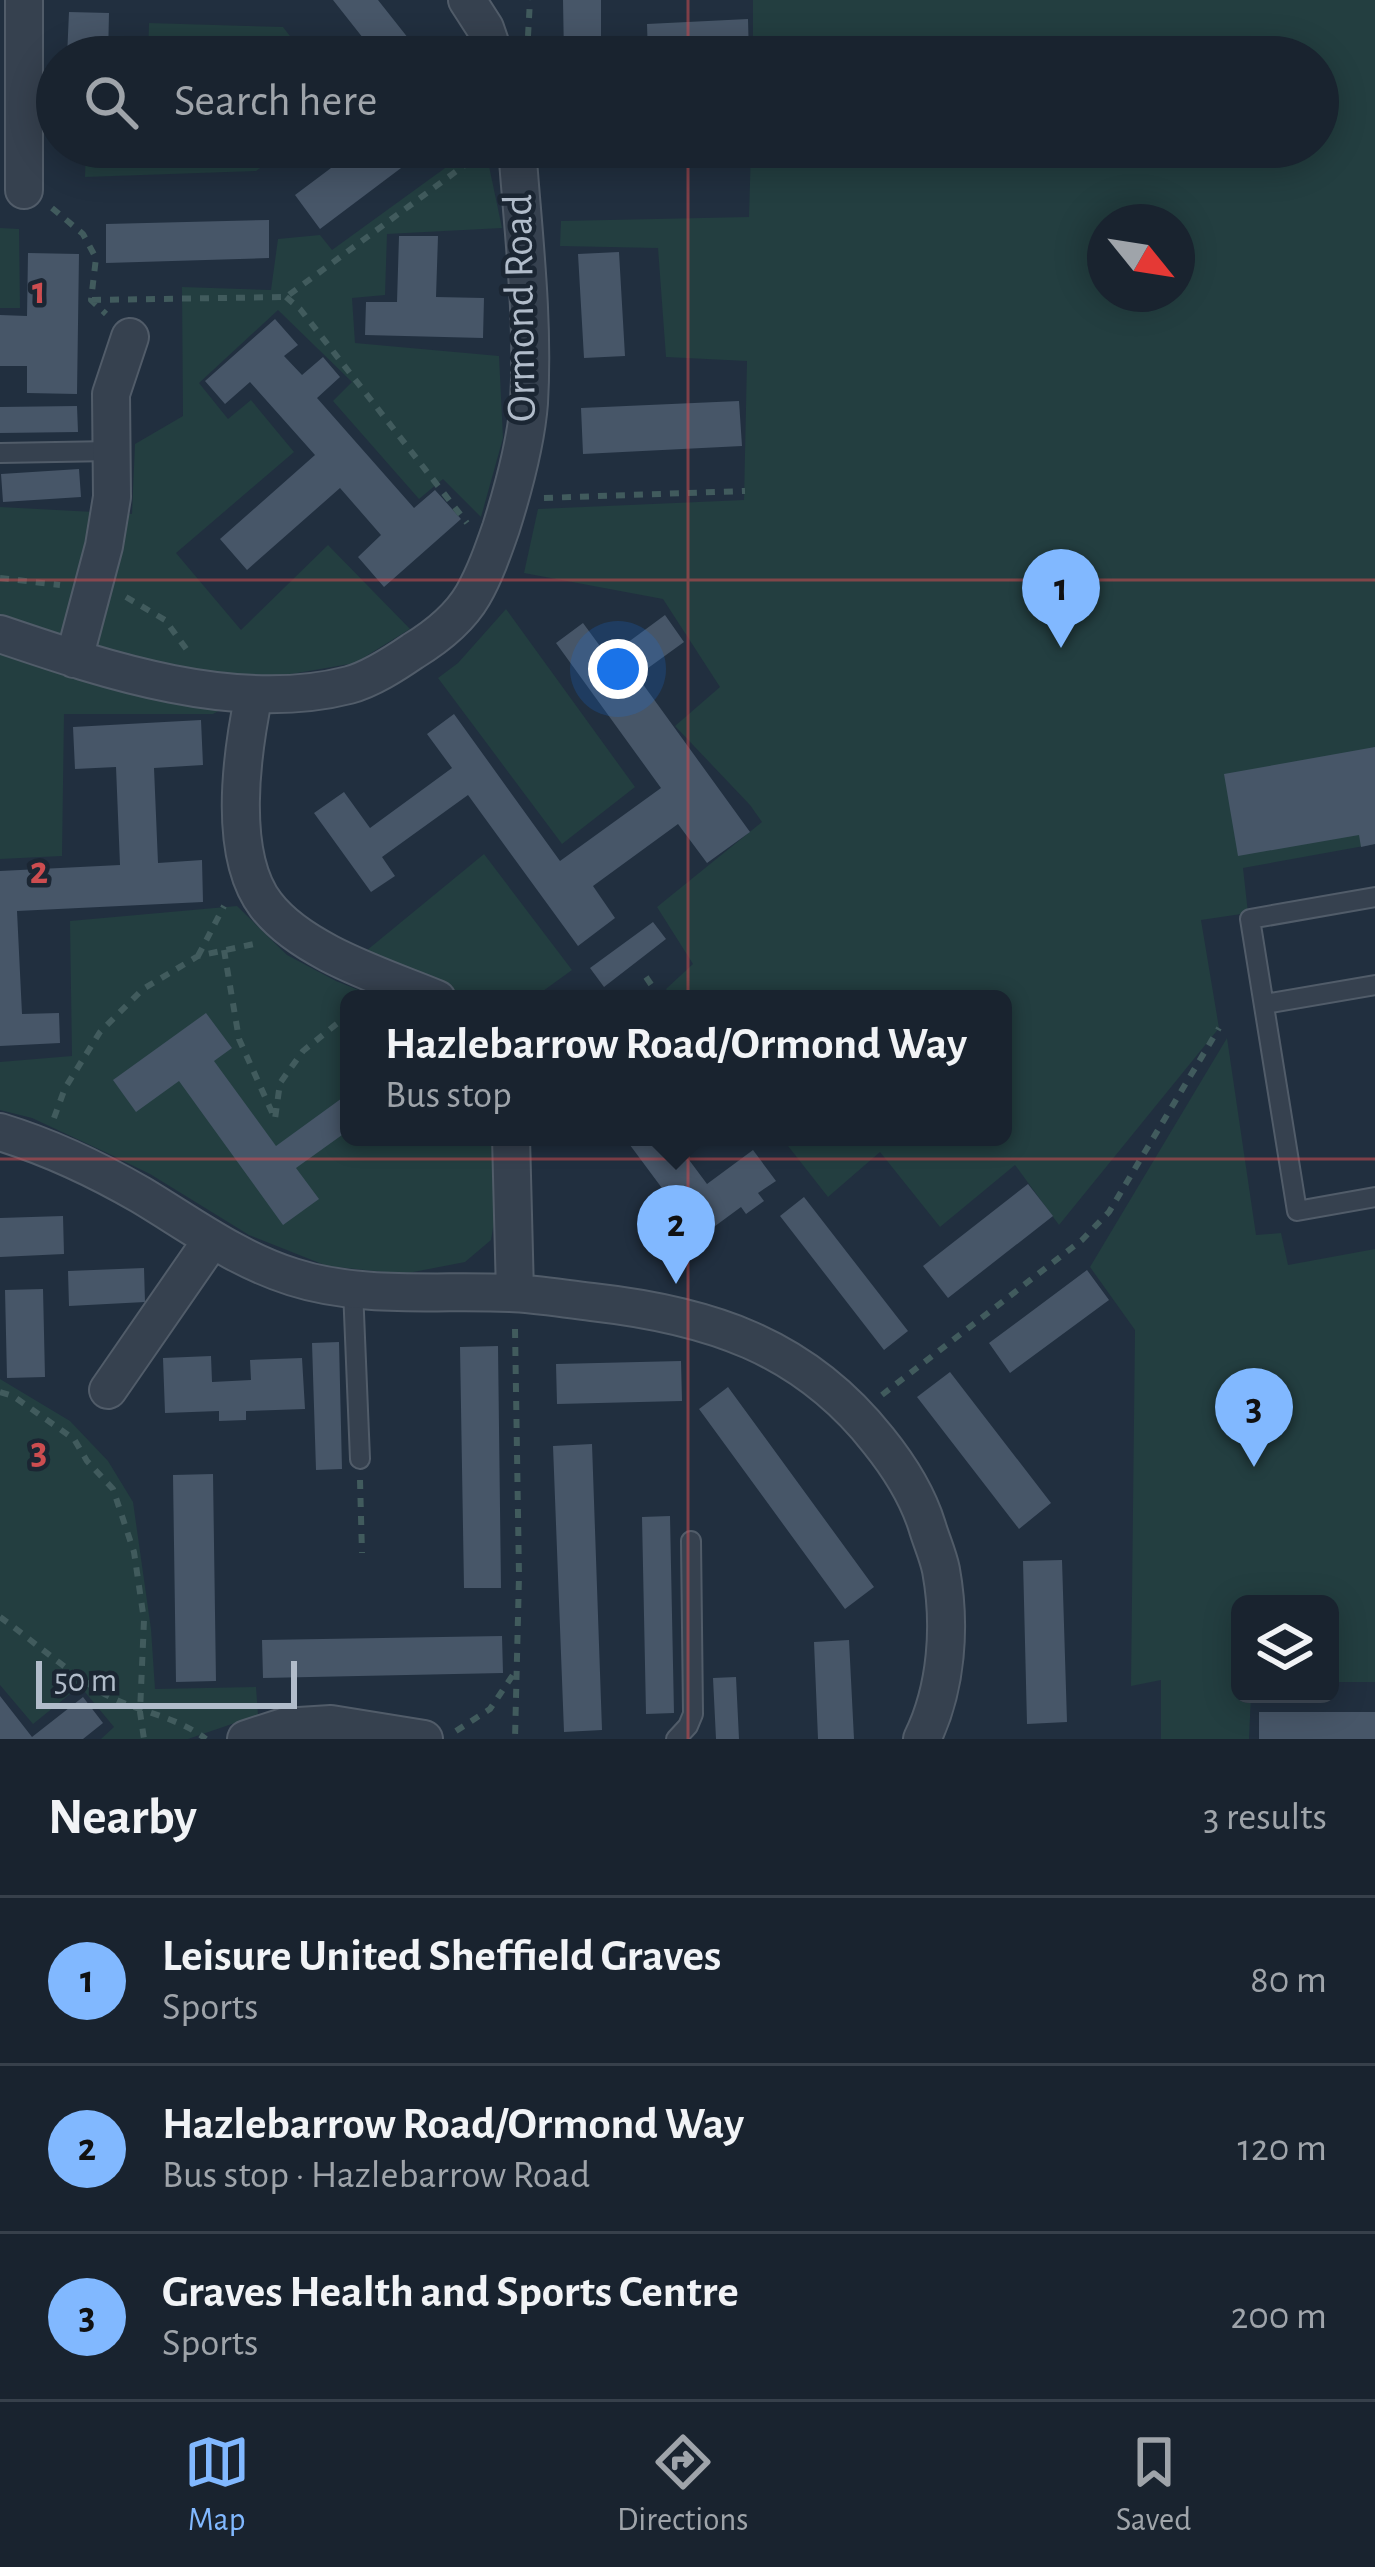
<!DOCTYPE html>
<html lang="en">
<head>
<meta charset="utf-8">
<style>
	body { margin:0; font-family:"Alegreya Sans",sans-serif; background:#262f3b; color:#f1f3f6 }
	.controls { position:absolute; right:36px; bottom:36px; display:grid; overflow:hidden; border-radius:18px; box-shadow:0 6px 30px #0003 }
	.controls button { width:108px; height:108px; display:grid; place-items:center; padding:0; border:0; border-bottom:3px solid #37404b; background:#19232f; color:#f1f3f6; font:60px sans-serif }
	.compass { position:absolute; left:1087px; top:204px; width:108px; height:108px; border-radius:50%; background:#19232f; box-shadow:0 6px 30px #0003; rotate:120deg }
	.scale { position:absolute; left:36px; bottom:30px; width:261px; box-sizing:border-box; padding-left:12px; border:6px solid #b1bcca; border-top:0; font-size:33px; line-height:42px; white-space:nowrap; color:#b1bcca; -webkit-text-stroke:9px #1b2633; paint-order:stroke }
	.you { position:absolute; left:618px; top:669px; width:42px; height:42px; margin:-30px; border:9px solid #fff; border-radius:50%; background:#1a73e8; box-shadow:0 0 0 18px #1a73e833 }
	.badge { display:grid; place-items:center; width:78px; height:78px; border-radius:50%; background:#81b8ff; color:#111; font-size:39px; font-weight:700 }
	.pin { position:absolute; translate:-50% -99px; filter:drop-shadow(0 3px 6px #0008) }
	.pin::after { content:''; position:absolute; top:63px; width:42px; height:36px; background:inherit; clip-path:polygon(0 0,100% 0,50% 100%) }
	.popup { position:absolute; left:340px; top:990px; width:672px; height:156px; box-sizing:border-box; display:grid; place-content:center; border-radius:18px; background:#19232f; filter:drop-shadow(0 3px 9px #0005); font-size:39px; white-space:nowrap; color:#9fa4aa }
	.popup b { font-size:45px; color:#f1f3f6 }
	.popup::after { content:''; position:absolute; left:50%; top:100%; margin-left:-24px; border:24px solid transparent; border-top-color:#19232f }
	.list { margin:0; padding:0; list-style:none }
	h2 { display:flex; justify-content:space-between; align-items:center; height:156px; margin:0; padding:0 48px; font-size:51px }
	h2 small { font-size:39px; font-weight:400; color:#9fa4aa }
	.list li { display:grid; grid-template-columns:78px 1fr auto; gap:36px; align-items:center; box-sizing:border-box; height:168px; padding:0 48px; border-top:3px solid #37404b }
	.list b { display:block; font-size:45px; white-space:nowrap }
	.list p { margin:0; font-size:39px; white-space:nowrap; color:#9fa4aa }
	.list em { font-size:39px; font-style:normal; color:#9fa4aa }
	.icon { flex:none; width:66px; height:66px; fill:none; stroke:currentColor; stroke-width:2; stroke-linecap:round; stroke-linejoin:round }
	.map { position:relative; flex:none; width:1375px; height:1739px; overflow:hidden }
	.search { position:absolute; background:#19232f; box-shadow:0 6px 30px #0003; left:36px; right:36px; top:36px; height:132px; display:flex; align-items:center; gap:30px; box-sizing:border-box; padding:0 42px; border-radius:66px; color:#9fa4aa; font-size:45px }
	.sheet { height:660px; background:#19232f }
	nav { display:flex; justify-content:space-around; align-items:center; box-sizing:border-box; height:168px; border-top:3px solid #37404b; background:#19232f; font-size:33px; color:#9fa4aa }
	nav a { display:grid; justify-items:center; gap:6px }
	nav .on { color:#81b8ff }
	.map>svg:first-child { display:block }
	.green { fill:#233e40; fill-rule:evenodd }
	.building { fill:#475668 }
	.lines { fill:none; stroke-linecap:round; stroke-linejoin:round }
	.lane-casing { stroke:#515c69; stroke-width:22 }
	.street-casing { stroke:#515c69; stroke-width:40 }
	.path { stroke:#415b5d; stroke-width:6; stroke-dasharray:9 9; stroke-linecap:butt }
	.lane { stroke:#36414f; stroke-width:18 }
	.street { stroke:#36414f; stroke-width:36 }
	.grid { fill:none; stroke:#cd4d50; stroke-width:3; stroke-opacity:0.55 }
	.labels { text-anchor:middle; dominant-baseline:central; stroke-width:9; stroke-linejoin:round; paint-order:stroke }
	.street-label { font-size:42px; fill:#b1bcca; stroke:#1b2633 }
	.grid-label { font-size:39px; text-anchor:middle; font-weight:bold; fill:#cd4d50; stroke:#1b2633; stroke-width:9; stroke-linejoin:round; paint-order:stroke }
</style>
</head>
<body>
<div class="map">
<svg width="1375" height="1739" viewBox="0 0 1375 1739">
	<rect width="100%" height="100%" fill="#212f3f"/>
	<path class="green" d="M753 0H1375V844L1243 868 1248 913 1201 920 1219 1028 1059 1225 1015 1165 940 1227 880 1152 828 1197 781 1137H1003V999H673L666 989 693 964 657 907 762 822 750 805 675 726 720 687 663 599 524 573 538 509 744 500 747 361 666 357 658 248 560 246 561 221 749 217 751 147H1318V57H753ZM1105 222H1177V294H1105Z
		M149 23 283 27 306 57H148Z
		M86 147H290L256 171 85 177Z
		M474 147H485L502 228 387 234 385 295 352 298 355 343 499 356 503 438 481 517 443 479 419 499 333 401 352 382 278 310 199 383 228 419 251 400 294 452 176 553 241 630 328 545 410 629 355 663 280 676 213 714H64L62 856 0 859V507L132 514 135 444 183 416 182 287 271 290 278 239 320 235 332 250Z
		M0 228 19 229 20 308H0Z
		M506 609 635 787 562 844 438 678 458 663Z
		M484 854 572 970 532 999H465L366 951Z
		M237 906 287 955 336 981 381 999H349V1137H496L498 1199 491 1240 465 1262 403 1274 327 1266 249 1235 150 1174 105 1152 32 1118 0 1110V1062L72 1056 70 921Z
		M1227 1038 1256 1235 1281 1233 1288 1265 1375 1249V1682H1330V1604H1240V1694H1251L1249 1739H1161V1680L1131 1686 1135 1330 1090 1267Z
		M0 1379 70 1421 108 1461 133 1502 151 1629 155 1689 256 1687 258 1715 188 1739H101L114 1727 80 1686 33 1724 0 1685Z"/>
	<path class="building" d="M333 0H378L416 48 404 57H378Z
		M563 0H601V57H564Z
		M69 12 109 13 108 57H67Z
		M748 19 749 57H648L647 24Z
		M359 147H429L320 229 295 195Z
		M584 147H743L742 168 584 166Z
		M269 220V258L106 263V224Z
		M399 236H438L436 297 484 298 483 338 365 335 366 302H397Z
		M619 252 625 356 584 358 578 254Z
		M28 253 79 254 77 394 27 393V366H0V315L27 316Z
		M275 319 298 345 284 356 302 375 323 357 340 377 317 398 414 508 435 490 461 519 384 587 358 557 381 535 340 488 247 570 220 539 315 455 250 382 225 404 205 381Z
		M739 401 742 446 583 454 581 408Z
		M77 406 78 432 0 433V407Z
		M79 469 81 497 3 502 1 474Z
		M665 615 684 642 637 676 750 832 707 863 678 824 593 886 615 918 578 946 468 795 382 857 395 876 371 892 314 813 344 792 370 828 452 768 427 734 454 714 560 861 661 788 556 643 583 623 608 657Z
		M201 720 203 765 154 768 158 863 202 860 203 902 17 911 22 1014 59 1013 60 1043 0 1046V871L120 865 116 767 75 769 73 727Z
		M1375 747V844L1361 847 1359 835 1238 856 1224 774Z
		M653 922 666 939 604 987 590 968Z
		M206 1013 232 1048 214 1061 276 1146 349 1093V1130L296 1168 319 1199 283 1225 179 1081 136 1112 113 1080Z
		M624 1137H672L707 1184 753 1150 776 1181 758 1193 764 1201 746 1214 741 1207 669 1260 646 1229 676 1207Z
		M1028 1184 1053 1216 948 1298 923 1266Z
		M804 1197 908 1331 884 1350 780 1216Z
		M63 1216 64 1254 0 1257V1218Z
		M144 1268 145 1302 69 1306 68 1271Z
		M1087 1270 1109 1300 1010 1373 989 1343Z
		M43 1289 45 1377 7 1378 5 1290Z
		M339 1342 342 1469 316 1470 312 1343Z
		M498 1346 501 1588H464L460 1347Z
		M211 1356 212 1382 251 1380 250 1360 302 1358 305 1409 246 1411V1420L219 1421V1411L165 1413 163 1358Z
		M681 1361 682 1401 557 1404 556 1364Z
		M950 1372 1051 1503 1019 1529 917 1397Z
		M728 1387 874 1587 845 1609 699 1409Z
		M592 1444 602 1730 564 1732 553 1446Z
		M213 1474 216 1681 176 1682 173 1475Z
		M670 1516 674 1713 646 1714 642 1517Z
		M1062 1560 1067 1722 1027 1724 1023 1561Z
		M502 1636 503 1673 263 1678 262 1640Z
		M849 1640 854 1739H818L814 1642Z
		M736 1677 739 1739H716L713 1678Z
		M0 1696 32 1737 83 1697 103 1723 83 1739H0Z
		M1259 1712H1375V1739H1259Z"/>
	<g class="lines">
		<g class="lane-casing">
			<path id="lane" d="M0 453 112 451
				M1375 897 1250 919 1297 1211 1375 1197
				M1265 1004 1375 985
				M353 1289 360 1459
				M676 1739 688 1726 693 1714 691 1541"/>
		</g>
		<g class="street-casing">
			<path id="street" d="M467 0 485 28 495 57
				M24 190V0
				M0 634C106 670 236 714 349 685 371 679 394 664 413 651 436 637 459 619 473 595 485 574 493 551 501 528 513 490 526 442 529 403 534 318 523 231 517 147
				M74 659 104 546 112 497 111 394 130 337
				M254 694C242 752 227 854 266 905 302 952 384 977 437 999
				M0 1132C49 1147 96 1169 141 1195 191 1225 236 1259 293 1277 361 1299 439 1290 510 1293 537 1294 565 1299 592 1302 708 1315 803 1345 878 1440 899 1466 917 1494 927 1526 931 1540 938 1555 941 1570 951 1625 947 1688 922 1739
				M511 1137 515 1293
				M108 1390 211 1241
				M246 1739 283 1727 331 1724 424 1739"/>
		</g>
		<path class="path" d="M528 36 530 0
			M52 208 83 234 96 258 91 300 106 314
			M286 297 300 309 467 523
			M92 300 286 297 481 153
			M544 498 745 491
			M0 578 60 585
			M126 597 165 620 187 650
			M224 950 239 1039 275 1119 280 1083 303 1051 349 1014
			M198 956 224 906
			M646 977 661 999
			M54 1118 65 1088 100 1032 143 989 198 956 254 944
			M515 1329 519 1576 515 1739
			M0 1392 13 1396 74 1439 87 1461 113 1489 134 1552 144 1620 140 1712 144 1739
			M882 1395 1082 1240 1109 1212 1219 1028
			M360 1480 362 1553
			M0 1617C33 1641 66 1670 101 1692 135 1712 175 1715 206 1739
			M456 1731 490 1709 517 1669"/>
		<use href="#lane" class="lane"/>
		<use href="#street" class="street"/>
	</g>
	<path class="grid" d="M688 0V57M688 147V1739M0 580H1375M0 1159H1375"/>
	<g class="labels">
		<g class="street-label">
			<text transform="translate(520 308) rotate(-91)">Ormond Road</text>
		</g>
	</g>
	<g class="grid-label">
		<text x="39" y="303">1</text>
		<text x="39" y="883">2</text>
		<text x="39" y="1463">3</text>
	</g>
</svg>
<div class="controls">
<button><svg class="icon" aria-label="layers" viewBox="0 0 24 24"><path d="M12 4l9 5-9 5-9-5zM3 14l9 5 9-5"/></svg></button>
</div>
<svg class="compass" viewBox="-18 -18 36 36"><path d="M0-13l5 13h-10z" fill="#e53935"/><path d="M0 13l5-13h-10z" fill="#9fa4aa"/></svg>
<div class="scale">50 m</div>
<div class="you"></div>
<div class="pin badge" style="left:1061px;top:648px">1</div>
<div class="pin badge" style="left:676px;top:1284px">2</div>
<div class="popup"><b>Hazlebarrow Road/Ormond Way</b>Bus stop</div>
<div class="pin badge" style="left:1254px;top:1467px">3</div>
<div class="search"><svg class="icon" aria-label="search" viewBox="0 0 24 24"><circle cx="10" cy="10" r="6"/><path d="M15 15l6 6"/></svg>Search here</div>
</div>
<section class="sheet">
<h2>Nearby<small>3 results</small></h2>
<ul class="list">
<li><span class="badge">1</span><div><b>Leisure United Sheffield Graves</b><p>Sports</p></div><em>80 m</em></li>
<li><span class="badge">2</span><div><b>Hazlebarrow Road/Ormond Way</b><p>Bus stop · Hazlebarrow Road</p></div><em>120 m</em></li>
<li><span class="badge">3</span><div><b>Graves Health and Sports Centre</b><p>Sports</p></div><em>200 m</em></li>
</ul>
</section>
<nav>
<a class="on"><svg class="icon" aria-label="map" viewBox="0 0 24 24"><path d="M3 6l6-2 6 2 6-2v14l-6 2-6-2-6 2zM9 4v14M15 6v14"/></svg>Map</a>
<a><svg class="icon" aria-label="directions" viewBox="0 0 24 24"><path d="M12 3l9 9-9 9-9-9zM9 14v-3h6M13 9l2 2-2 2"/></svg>Directions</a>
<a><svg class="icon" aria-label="saved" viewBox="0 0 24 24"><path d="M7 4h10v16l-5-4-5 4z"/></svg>Saved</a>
</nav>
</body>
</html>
